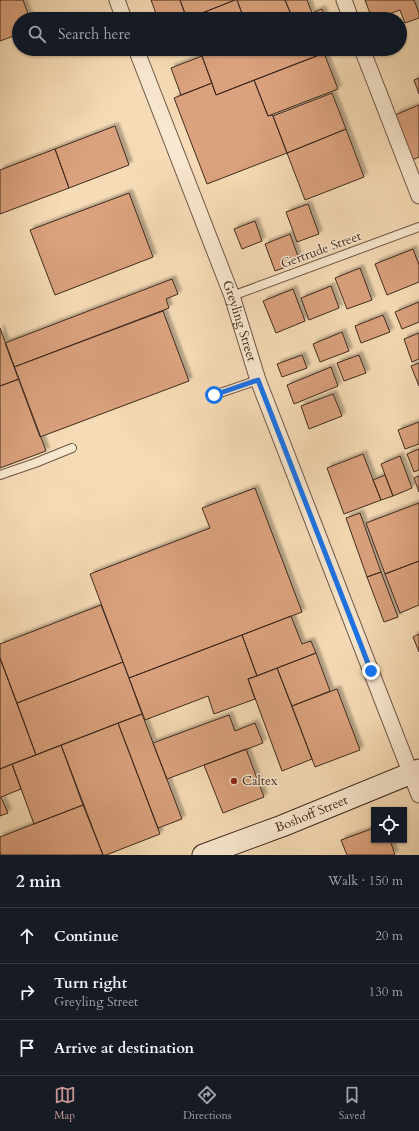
<!DOCTYPE html>
<html lang="en">
<head>
<meta charset="utf-8">
<style>
	body { margin:0; font-family:Cardo,serif; background:#20242c; color:#f1f3f6 }
	.controls { position:absolute; right:12px; bottom:12px; display:grid; overflow:hidden; border-radius:0px; box-shadow:0 1px 3px #0004 }
	.controls button { width:36px; height:36px; display:grid; place-items:center; padding:0; border:0; border-bottom:1px solid #363941; background:#171b24; color:#f1f3f6; font:20px sans-serif }
	.stop { position:absolute; width:12px; height:12px; margin:-9px; border:3px solid #1a73e8; border-radius:50%; background:#fff }
	.stop.end { background:#1a73e8; border-color:#fff; box-shadow:0 1px 4px #0008 }
	.list { margin:0; padding:0; list-style:none }
	h2 { display:flex; justify-content:space-between; align-items:center; height:52px; margin:0; padding:0 16px; font-size:17px }
	h2 small { font-size:13px; font-weight:400; color:#9ea1a6 }
	.list li { display:grid; grid-template-columns:26px 1fr auto; gap:12px; align-items:center; box-sizing:border-box; height:56px; padding:0 16px; border-top:1px solid #363941 }
	.list b { display:block; font-size:15px; white-space:nowrap }
	.list p { margin:0; font-size:13px; white-space:nowrap; color:#9ea1a6 }
	.list em { font-size:13px; font-style:normal; color:#9ea1a6 }
	.icon { flex:none; width:22px; height:22px; fill:none; stroke:currentColor; stroke-width:2; stroke-linecap:round; stroke-linejoin:round }
	.map { position:relative; flex:none; width:419px; height:855px; overflow:hidden }
	.search { position:absolute; background:#171b24; box-shadow:0 1px 3px #0004; left:12px; right:12px; top:12px; height:44px; display:flex; align-items:center; gap:10px; box-sizing:border-box; padding:0 14px; border-radius:22px; color:#9ea1a6; font-size:15px }
	.sheet { height:220px; background:#171b24 }
	nav { display:flex; justify-content:space-around; align-items:center; box-sizing:border-box; height:56px; border-top:1px solid #363941; background:#171b24; font-size:11px; color:#9ea1a6 }
	nav a { display:grid; justify-items:center; gap:2px }
	nav .on { color:#c59692 }
	.map>svg:first-child { display:block }
	.building { fill:#daa27d; stroke:#402a21; filter:url(#shadow) }
	.lines { fill:none; stroke-linecap:round; stroke-linejoin:round }
	.service-casing { stroke:#6e5646; stroke-width:10 }
	.minor-casing { stroke:#6e5646; stroke-width:17 }
	.secondary-casing { stroke:#402a21; stroke-width:23 }
	.service { stroke:#f9e8d0; stroke-width:8 }
	.minor { stroke:#f9e8d0; stroke-width:15 }
	.secondary { stroke:#f9e8d0; stroke-width:21 }
	.route { stroke:#1a73e8; stroke-width:5 }
	.poi-dot { fill:#8f2418; stroke:#f9e8d0; stroke-width:1.5 }
	.labels { text-anchor:middle; dominant-baseline:central; stroke-width:3; stroke-linejoin:round; paint-order:stroke }
	.street-label { font-size:13px; fill:#402a21; stroke:#f9e8d0 }
	.poi-label { font-size:13px; fill:#402a21; stroke:#f9e8d0; text-anchor:start }
</style>
</head>
<body>
<div class="map">
<svg width="419" height="855" viewBox="0 0 419 855">
	<defs>
		<filter id="shadow"><feDropShadow dx="3.5" dy="-3.5" stdDeviation="1" flood-color="#0004"/></filter>
	</defs>
	<rect width="100%" height="100%" fill="#f6dcb6"/>
	<filter id="stains"><feTurbulence type="fractalNoise" baseFrequency=".005" numOctaves="4"/><feColorMatrix values="0 0 0 0 .2 0 0 0 0 .09 0 0 0 0 .02 0 0 0 .5 -.17"/></filter>
	<radialGradient id="worn" r=".72"><stop offset=".6" stop-color="#630" stop-opacity="0"/><stop offset="1" stop-color="#630" stop-opacity=".3"/></radialGradient>
	<path class="building" d="M0 0H23L30 19H19V34L0 41Z
		M151 0H180L187 19H158Z
		M180 0H235L187 19Z
		M235 0H237L244 19H187Z
		M237 0H285L293 19H244Z
		M285 0H307L312 13 297 19H293Z
		M365 0H414L419 13V18L405 23 400 10 375 19H372Z
		M322 9 326 19H303V17Z
		M199 49H220L202 56Z
		M220 49H315L317 56 216 95 202 56Z
		M324 53 338 89 268 116 254 80Z
		M202 56 212 83 181 95 171 68Z
		M419 78V94L414 80Z
		M254 80 268 116 272 115 273 116 287 153 207 184 174 98 212 83 216 95Z
		M332 93 346 129 287 153 273 116Z
		M419 105V157L412 160 395 115Z
		M115 126 129 165 69 188 55 149Z
		M346 129 364 177 305 200 287 153Z
		M55 149 69 188 0 214V170Z
		M129 193 153 257 55 295 30 230Z
		M308 204 319 234 297 242 286 212Z
		M255 221 262 241 242 249 234 229Z
		M290 234 300 262 275 271 265 244Z
		M413 249 419 265V282L387 295 375 264Z
		M360 268 372 300 347 309 335 278Z
		M172 279 178 294 166 299 169 308 14 367 5 343Z
		M331 286 339 308 309 320 301 298Z
		M293 289 305 321 276 333 263 301Z
		M419 302V322L402 329 395 312Z
		M163 311 189 381 40 437 14 367Z
		M383 315 390 332 361 343 355 326Z
		M0 328 19 379 0 386Z
		M342 332 349 351 320 362 313 344Z
		M419 333V359L412 362 404 339Z
		M302 355 307 368 282 377 277 364Z
		M359 355 366 373 344 381 337 363Z
		M419 363V386L411 366Z
		M331 367 338 386 294 404 287 385Z
		M19 379 46 451 0 468V386Z
		M333 394 342 416 309 429 301 406Z
		M419 422V444L405 449 398 430Z
		M419 449V470L414 472 407 454Z
		M363 454 381 500 344 514 327 468Z
		M400 456 412 488 393 496 381 464Z
		M385 475 393 496 381 500 373 480Z
		M419 476V492L414 478Z
		M255 488 302 612 129 678 90 574 210 528 202 508Z
		M419 503V561L385 574 366 523Z
		M360 513 381 572 367 577 346 518Z
		M419 561V605L400 613 385 574Z
		M381 572 398 617 384 622 367 577Z
		M101 605 123 662 17 703 0 658V644Z
		M291 616 302 644 311 641 316 653 257 676 242 635Z
		M419 634V652L413 637Z
		M242 635 257 676 248 679 255 699 214 714 208 696 145 720 129 678Z
		M316 653 330 691 292 706 277 668Z
		M0 658 36 755 0 769Z
		M123 662 142 714 36 755 17 703Z
		M277 668 312 759 282 771 248 679Z
		M337 689 360 750 315 767 292 706Z
		M142 714 182 819 158 828 118 723Z
		M229 715 235 731 255 723 263 743 167 779 153 743Z
		M118 723 160 834 106 855H103L61 745Z
		M61 745 83 805 34 824 12 764Z
		M246 749 264 797 223 813 204 765Z
		M12 764 21 789 1 797 8 813 0 816V769Z
		M83 805 103 855H1L0 852V837Z
		M374 828V840H390L395 855H347L341 840Z"/>
	<g class="lines">
		<g class="service-casing">
			<path id="service" d="M232 296 419 227
				M214 395 258 380
				M0 475 35 463 72 448"/>
		</g>
		<g class="minor-casing">
			<g id="minor">
				<path d="M117 0 124 19"/>
				<path d="M344 0 351 19"/>
				<path id="s1" d="M136 49 232 296 258 380 419 795"/>
				<path d="M362 49 419 196"/>
			</g>
		</g>
		<g class="secondary-casing">
			<g id="secondary">
				<path id="s2" d="M203 855 282 826 419 770"/>
			</g>
		</g>
		<use href="#service" class="service"/>
		<use href="#minor" class="minor"/>
		<use href="#secondary" class="secondary"/>
	</g>
	<g class="lines">
		<path class="route" d="M214 395 258 380 371 671"/>
	</g>
	<circle class="poi-dot" cx="234" cy="781" r="4"/>
	<g class="labels">
		<g class="street-label">
			<text transform="translate(321 250) rotate(-20)">Gertrude Street</text>
			<text stroke="none"><textPath href="#s1" startOffset="291">Greyling Street</textPath></text>
			<text stroke="none"><textPath href="#s2" startOffset="116">Boshoff Street</textPath></text>
		</g>
		<g class="poi-label">
			<text x="242" y="781">Caltex</text>
		</g>
	</g>
	<rect width="100%" height="100%" filter="url(#stains)"/>
	<rect width="100%" height="100%" fill="url(#worn)"/>
</svg>
<div class="controls">
<button><svg class="icon" aria-label="locate" viewBox="0 0 24 24"><circle cx="12" cy="12" r="6"/><path d="M12 2v4M12 18v4M2 12h4M18 12h4"/></svg></button>
</div>
<div class="stop" style="left:214px;top:395px"></div>
<div class="stop end" style="left:371px;top:671px"></div>
<div class="search"><svg class="icon" aria-label="search" viewBox="0 0 24 24"><circle cx="10" cy="10" r="6"/><path d="M15 15l6 6"/></svg>Search here</div>
</div>
<section class="sheet">
<h2>2 min<small>Walk · 150 m</small></h2>
<ul class="list">
<li><svg class="icon" aria-label="ahead" viewBox="0 0 24 24"><path d="M12 20V5M6 11l6-6 6 6"/></svg><div><b>Continue</b></div><em>20 m</em></li>
<li><svg class="icon" aria-label="right" viewBox="0 0 24 24"><path d="M7 20v-9h11M14 6l5 5-5 5"/></svg><div><b>Turn right</b><p>Greyling Street</p></div><em>130 m</em></li>
<li><svg class="icon" aria-label="arrive" viewBox="0 0 24 24"><path d="M6 21V4h12l-3 4 3 4H6"/></svg><div><b>Arrive at destination</b></div></li>
</ul>
</section>
<nav>
<a class="on"><svg class="icon" aria-label="map" viewBox="0 0 24 24"><path d="M3 6l6-2 6 2 6-2v14l-6 2-6-2-6 2zM9 4v14M15 6v14"/></svg>Map</a>
<a><svg class="icon" aria-label="directions" viewBox="0 0 24 24"><path d="M12 3l9 9-9 9-9-9zM9 14v-3h6M13 9l2 2-2 2"/></svg>Directions</a>
<a><svg class="icon" aria-label="saved" viewBox="0 0 24 24"><path d="M7 4h10v16l-5-4-5 4z"/></svg>Saved</a>
</nav>
</body>
</html>
